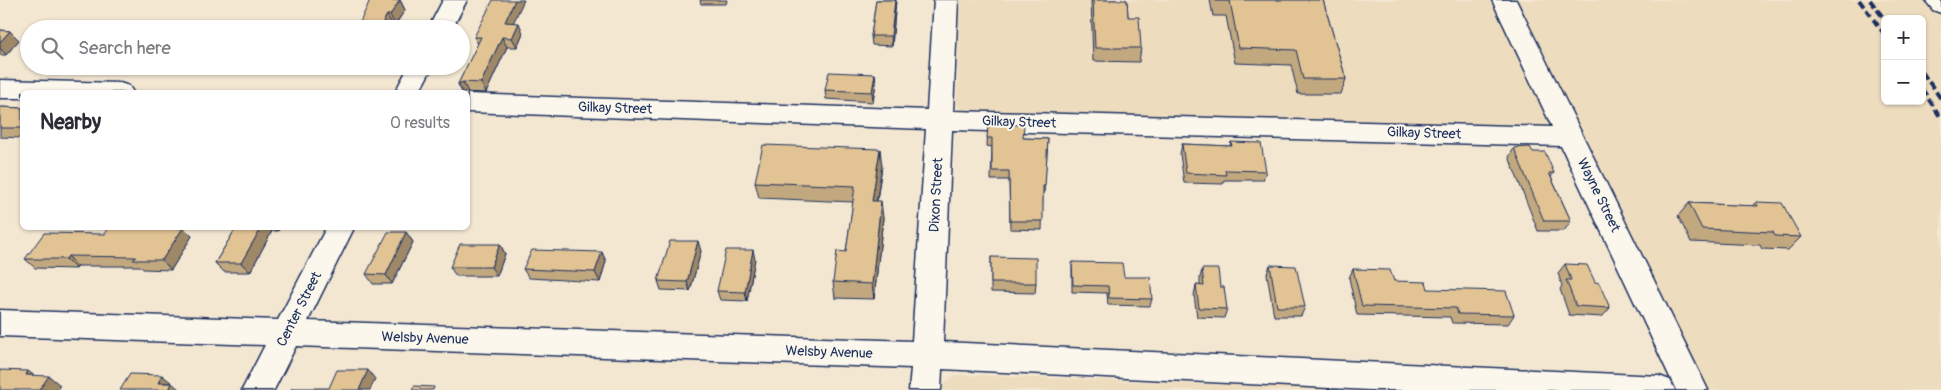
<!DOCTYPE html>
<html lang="en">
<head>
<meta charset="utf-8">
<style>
	body { margin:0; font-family:Pangolin,sans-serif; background:#f7f7f7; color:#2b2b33 }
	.controls { position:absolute; right:15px; top:15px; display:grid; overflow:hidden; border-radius:8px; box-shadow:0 1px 4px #0004 }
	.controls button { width:45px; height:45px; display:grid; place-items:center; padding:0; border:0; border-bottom:1px solid #e1e1e2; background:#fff; color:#2b2b33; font:25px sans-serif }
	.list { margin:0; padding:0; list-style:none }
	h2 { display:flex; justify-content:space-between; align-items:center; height:65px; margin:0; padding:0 20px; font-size:21px }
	h2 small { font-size:16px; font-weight:400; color:#7c7c81 }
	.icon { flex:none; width:28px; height:28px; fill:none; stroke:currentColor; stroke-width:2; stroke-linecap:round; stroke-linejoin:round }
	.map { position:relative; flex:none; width:1941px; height:390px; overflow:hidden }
	.search { position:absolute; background:#fff; box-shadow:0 1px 4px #0004; left:20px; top:20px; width:450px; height:55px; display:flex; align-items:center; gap:12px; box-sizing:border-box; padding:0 18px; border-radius:28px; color:#7c7c81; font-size:19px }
	.panel { position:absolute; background:#fff; box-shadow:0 1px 4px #0004; left:20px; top:90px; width:450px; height:140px; border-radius:8px }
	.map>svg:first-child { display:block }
	.built { fill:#eedcbf; fill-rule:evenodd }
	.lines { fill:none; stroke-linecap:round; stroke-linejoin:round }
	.minor-casing { stroke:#1b2f5e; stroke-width:3 }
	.minor { fill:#fbf7ec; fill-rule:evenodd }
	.rail { stroke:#1b2f5e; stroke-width:4; stroke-dasharray:8 4; stroke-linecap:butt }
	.wall { fill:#c2a87f; stroke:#1b2f5e }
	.shaded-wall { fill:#9e8868; stroke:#1b2f5e }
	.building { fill:#e1c394; stroke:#1b2f5e }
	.labels { text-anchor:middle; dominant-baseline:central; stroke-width:4; stroke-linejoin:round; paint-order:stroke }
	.street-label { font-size:14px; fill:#1b2f5e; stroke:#fbf7ec }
</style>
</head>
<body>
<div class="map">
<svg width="1941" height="390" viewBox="0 0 1941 390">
	<rect width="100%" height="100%" fill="#f3e7d2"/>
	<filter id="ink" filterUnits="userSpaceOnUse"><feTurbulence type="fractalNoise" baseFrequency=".02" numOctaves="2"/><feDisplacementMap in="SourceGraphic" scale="10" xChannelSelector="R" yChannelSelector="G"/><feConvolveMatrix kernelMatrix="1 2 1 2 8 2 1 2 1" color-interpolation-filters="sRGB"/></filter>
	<g filter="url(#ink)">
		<path class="built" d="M960 0H1494L1553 128 966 113 957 105V95Z
			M1504 0H1937L1941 5V390H1692ZM1885 19H1922V101H1885Z
			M955 375H966L1360 390H941L943 384Z"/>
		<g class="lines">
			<g class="minor-casing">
				<path id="minor" d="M443 0H467L452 29H428Z
					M934 0H958L953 111 1552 127 1492 0H1516L1708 390H1676L1561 146 952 130 943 342 1659 376 1670 380 1675 390H1370L942 369 941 390H909L911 368 296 346 274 390H242L265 345 0 336V310L278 320 326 228H354L308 321 912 341 926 129 468 112V94L927 110Z
					M1925 0H1941V13L1933 10Z
					M409 66H433L419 92H395Z
					M0 80 120 83 129 86 133 92H22V98H0Z"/>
			</g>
			<use href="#minor" class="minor"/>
			<path class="rail" d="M1859 0 1885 35
				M1870 0 1885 20
				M1922 72 1941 99
				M1922 89 1941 118"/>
		</g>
		<path class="wall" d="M400 0 405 10 395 25H393L390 29H357Z
			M700 0H727L726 4H701Z
			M876 0H896L892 46 872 45 871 36Z
			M1091 0H1127L1128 17 1141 48 1139 62 1093 61Z
			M1210 0H1323L1346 79 1341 94H1298L1291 65 1235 63 1226 16H1213Z
			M513 23 523 33 517 47H507L486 93 462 92 458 84 478 44 474 37Z
			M0 30 10 31 19 40 6 55H0Z
			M335 66H369L366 73H339Z
			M875 74 876 83 873 102 826 99 825 90Z
			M0 107 22 108V138L0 137Z
			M988 124 1023 138 1048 139 1044 194H1043L1042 230 1010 229 1009 180H991L992 147 987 146Z
			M1231 142 1266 171 1263 180H1224L1223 184 1184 183 1180 154 1182 144 1230 146Z
			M1514 148 1533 152 1554 173 1551 177 1571 221 1564 231H1538L1509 157Z
			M882 166 877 201 883 218 874 299 835 298 833 282 846 252 853 202 759 198 755 182Z
			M1756 202 1801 237 1788 250 1762 249 1760 245 1691 242 1678 216 1689 203 1752 206Z
			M236 228H280L278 231H272L250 272H224L215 263Z
			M406 232 413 242 392 284H373L366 274Z
			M192 236 171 270 143 269 140 266H78L76 269 35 268 25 259Z
			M500 244 505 254 497 276H456L450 267Z
			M701 251 690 291 661 290 658 281Z
			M991 257 1036 283 1035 293 991 292Z
			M755 259 747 301 720 300 717 291Z
			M606 261 600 282 529 278 523 269Z
			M1072 262 1124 277 1152 299 1150 306 1108 305 1107 293 1072 292Z
			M1565 264 1595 282 1610 308 1602 317 1569 315 1560 289 1562 286 1558 273Z
			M1270 265 1305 307 1301 316H1274L1267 274Z
			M1202 269 1220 287 1227 309 1224 318 1197 317 1194 295 1196 285 1200 286V278Z
			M1353 269 1394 281 1428 289 1514 315 1508 324 1452 323 1450 317 1357 315 1349 278Z"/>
		<path class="shaded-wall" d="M400 0 405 10 395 25 390 15Z
			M515 0H524L509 32 505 22Z
			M895 0H896L892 46 891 36Z
			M387 15 393 25 390 29H379Z
			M519 23 523 33 517 47 512 38Z
			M10 31 19 40 6 55 0 48V42Z
			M502 37 507 47 486 93 481 83Z
			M361 66H369L366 73Z
			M875 74 876 83 873 102 872 92Z
			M463 82 468 92H462L458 84Z
			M880 149 882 166 874 217 872 201Z
			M881 201 883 218 874 299 872 284Z
			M183 228H184L192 236 171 270 162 260Z
			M261 228H269L272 231 250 272 241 263Z
			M275 228H280L278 231Z
			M406 232 413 242 392 284 386 275Z
			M698 241 701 251 690 291 687 282Z
			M500 244 505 254 497 276 491 267Z
			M753 250 755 259 747 301 745 292Z
			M602 252 606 261 600 282 595 272Z
			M68 256 78 266 76 269 66 259Z
			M368 370 375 379 370 390H359Z
			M28 371 40 380 26 375Z
			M162 375 172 383H158Z
			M49 376 60 385 57 390H39Z
			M172 383 180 390H169Z"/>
		<path class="building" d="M370 0H400L390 15H387L379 29H357Z
			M493 0H515L505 22 519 23 512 38 502 37 481 83 463 82 458 84 481 37H474Z
			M876 0H895L891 36H871Z
			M1093 0H1127L1128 17H1139L1141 48H1095Z
			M1216 0H1323L1346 79H1303L1296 50 1239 48 1230 1H1216Z
			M115 27 156 29H114Z
			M0 30 10 31 0 42Z
			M829 72 875 74 872 92 825 90Z
			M0 107 22 108V128H0Z
			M988 124 1024 125 1023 138 1048 139 1045 186H1043V221H1010L1009 171H992V138H987Z
			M1231 142 1261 143 1266 171 1225 170 1226 175 1186 173 1182 144 1232 146Z
			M763 145 880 149 872 201H881L872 284 833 282 837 251 846 252 855 186 755 182Z
			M1530 147 1533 152H1545L1554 173H1549L1571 221H1544L1514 148Z
			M1756 202 1782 203 1801 237 1775 236 1773 232 1702 229 1689 203 1758 206Z
			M109 228H183L162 260H133L136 257 68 256 66 259H25L44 233 105 234Z
			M236 228H261L241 263H215Z
			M388 232H406L386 275 366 274Z
			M670 241H698L687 282 658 281Z
			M460 244H500L491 267H450Z
			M532 250 602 252 595 272 523 269Z
			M726 250H753L745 292 717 291Z
			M991 257 1036 258V283H991Z
			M1072 262 1122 263 1124 277H1150L1152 299 1109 298 1108 286 1073 285Z
			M1565 264 1587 265 1595 282 1599 283 1610 308 1576 306 1566 280H1571Z
			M1270 265 1296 266 1305 307H1277Z
			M1202 269H1218L1220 287H1224L1227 309 1199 308 1196 285 1204 286Z
			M1353 269 1390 270 1394 281 1426 282 1428 289 1506 291 1514 315 1458 314 1456 308 1362 306Z
			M0 370 28 371 26 375 49 376 39 390H0Z
			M337 370H368L359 390H291L292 388H329Z
			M130 374 162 375 158 383H172L169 390H120Z
			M414 386 434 387 433 390H412Z"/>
	</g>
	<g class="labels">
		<g class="street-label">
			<text transform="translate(615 108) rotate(2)">Gilkay Street</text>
			<text transform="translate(1019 122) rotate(2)">Gilkay Street</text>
			<text transform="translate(1424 133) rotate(2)">Gilkay Street</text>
			<text transform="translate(936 195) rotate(-87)">Dixon Street</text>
			<text transform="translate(1599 195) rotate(64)">Wayne Street</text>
			<text transform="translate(299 309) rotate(-63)">Center Street</text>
			<text transform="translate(425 338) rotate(2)">Welsby Avenue</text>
			<text transform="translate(829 352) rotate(2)">Welsby Avenue</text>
		</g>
	</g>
</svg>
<div class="controls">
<button>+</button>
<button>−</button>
</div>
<div class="search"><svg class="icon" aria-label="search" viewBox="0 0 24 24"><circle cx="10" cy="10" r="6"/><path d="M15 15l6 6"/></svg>Search here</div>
<section class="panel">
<h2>Nearby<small>0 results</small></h2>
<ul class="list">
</ul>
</section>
</div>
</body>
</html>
